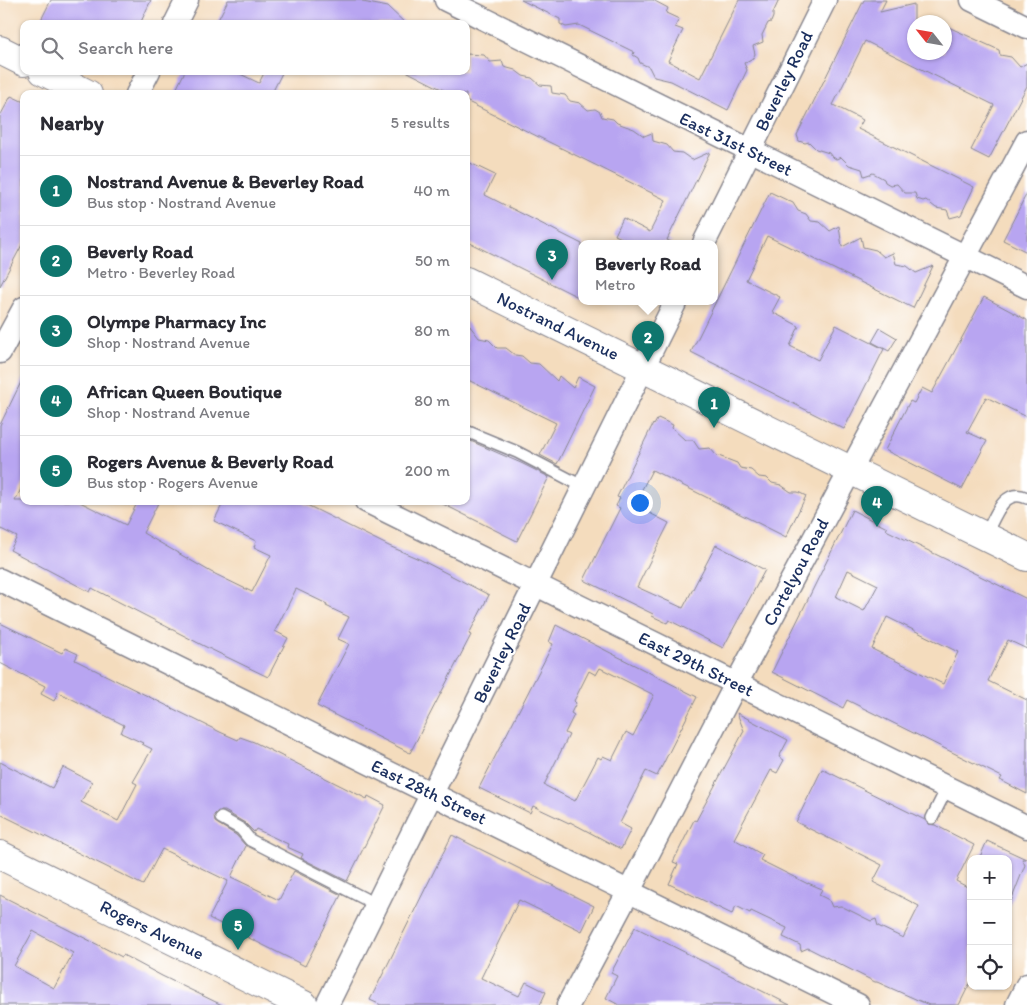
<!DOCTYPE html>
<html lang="en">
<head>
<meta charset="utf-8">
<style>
	body { margin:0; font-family:Itim,sans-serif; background:#f7f7f7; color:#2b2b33 }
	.controls { position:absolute; right:15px; bottom:15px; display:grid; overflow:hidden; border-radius:10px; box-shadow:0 1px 4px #0004 }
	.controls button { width:45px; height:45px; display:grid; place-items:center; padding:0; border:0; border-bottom:1px solid #e1e1e2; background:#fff; color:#2b2b33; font:25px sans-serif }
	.compass { position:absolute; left:907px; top:15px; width:45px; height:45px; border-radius:50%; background:#fff; box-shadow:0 1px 4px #0004; rotate:301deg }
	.you { position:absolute; left:639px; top:502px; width:18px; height:18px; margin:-12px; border:4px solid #fff; border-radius:50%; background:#1a73e8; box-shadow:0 0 0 8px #1a73e833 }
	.badge { display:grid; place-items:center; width:32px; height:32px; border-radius:50%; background:#0f766e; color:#fff; font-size:16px; font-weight:700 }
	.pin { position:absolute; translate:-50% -41px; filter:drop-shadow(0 1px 2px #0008) }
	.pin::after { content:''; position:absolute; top:26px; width:18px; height:15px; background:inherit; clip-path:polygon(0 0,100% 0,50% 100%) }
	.popup { position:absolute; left:578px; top:240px; width:140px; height:65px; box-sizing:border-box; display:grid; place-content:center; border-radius:10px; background:#fff; filter:drop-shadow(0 1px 4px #0005); font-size:16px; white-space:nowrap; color:#7c7c81 }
	.popup b { font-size:19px; color:#2b2b33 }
	.popup::after { content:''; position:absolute; left:50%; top:100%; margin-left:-10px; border:10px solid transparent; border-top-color:#fff }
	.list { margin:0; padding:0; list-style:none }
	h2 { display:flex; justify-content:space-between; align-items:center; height:65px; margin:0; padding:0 20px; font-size:21px }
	h2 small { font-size:16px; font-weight:400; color:#7c7c81 }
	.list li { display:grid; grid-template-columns:32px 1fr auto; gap:15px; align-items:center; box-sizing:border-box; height:70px; padding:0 20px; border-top:1px solid #e1e1e2 }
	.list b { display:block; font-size:19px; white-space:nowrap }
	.list p { margin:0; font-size:16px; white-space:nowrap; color:#7c7c81 }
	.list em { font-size:16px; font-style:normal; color:#7c7c81 }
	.icon { flex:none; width:28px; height:28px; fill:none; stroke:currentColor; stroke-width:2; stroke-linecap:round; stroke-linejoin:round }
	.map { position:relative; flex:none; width:1027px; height:1005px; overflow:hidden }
	.search { position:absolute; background:#fff; box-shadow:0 1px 4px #0004; left:20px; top:20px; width:450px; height:55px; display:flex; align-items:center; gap:12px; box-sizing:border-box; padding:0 18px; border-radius:10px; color:#7c7c81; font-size:19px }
	.panel { position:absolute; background:#fff; box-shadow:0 1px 4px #0004; left:20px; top:90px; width:450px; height:415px; border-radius:10px }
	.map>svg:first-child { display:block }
	.building { fill:#b8a5f1; fill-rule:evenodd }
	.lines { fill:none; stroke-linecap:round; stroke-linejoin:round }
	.lane-casing { stroke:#88868e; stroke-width:14 }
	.street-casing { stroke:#88868e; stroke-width:25 }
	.secondary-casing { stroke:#88868e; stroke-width:30 }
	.lane { stroke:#fff; stroke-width:11 }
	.street { stroke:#fff; stroke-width:22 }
	.secondary { stroke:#fff; stroke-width:28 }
	.labels { text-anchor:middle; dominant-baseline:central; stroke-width:4.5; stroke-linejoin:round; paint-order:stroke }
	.street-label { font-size:18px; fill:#1b2f5e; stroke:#fff }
</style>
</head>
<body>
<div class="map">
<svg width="1027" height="1005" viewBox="0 0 1027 1005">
	<rect width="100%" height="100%" fill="#fff"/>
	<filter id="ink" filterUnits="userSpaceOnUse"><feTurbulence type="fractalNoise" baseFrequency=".02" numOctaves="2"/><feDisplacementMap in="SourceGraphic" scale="10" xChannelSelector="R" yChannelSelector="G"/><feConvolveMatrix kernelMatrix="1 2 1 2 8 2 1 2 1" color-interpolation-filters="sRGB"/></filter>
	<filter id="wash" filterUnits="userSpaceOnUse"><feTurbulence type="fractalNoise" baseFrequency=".0096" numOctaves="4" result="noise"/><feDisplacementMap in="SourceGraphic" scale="20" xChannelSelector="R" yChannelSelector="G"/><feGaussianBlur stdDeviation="1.12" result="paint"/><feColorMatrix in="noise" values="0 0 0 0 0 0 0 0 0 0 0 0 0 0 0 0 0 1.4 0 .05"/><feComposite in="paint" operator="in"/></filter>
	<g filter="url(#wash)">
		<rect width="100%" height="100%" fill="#f4dcbd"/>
		<g id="blocks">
			<path class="building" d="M51 0H151L140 24H39Z
				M228 0H363V2L388 7 406 24H216Z
				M521 0H653L668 8 666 13 679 19 675 27 683 30 668 61 700 78 739 0H779L773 13V17L771 22 768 23 762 35 763 42 753 46 755 54 753 58 744 63 747 70 728 110 671 81 654 77 649 67 640 63 638 58 633 55 634 52 579 25 566 27 560 24V19Z
				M864 0H886L880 12 914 4V52H944V25L999 50 1000 55 1011 57 1020 67 1027 63V86L989 159 971 150 994 105 865 41 833 105 863 120 858 129 974 187 961 215 950 218 947 210 936 208 926 200 923 201 917 199 915 193H905L897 184 890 185 885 182 884 179 873 173 864 176 862 169 849 165 841 157 836 159 831 156 829 153 816 149 809 142 805 143 799 141 797 135Z
				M466 54 484 55 490 62 502 61 504 67 515 70 523 76 532 78 540 85 551 86 552 93 565 95 570 101 580 103 588 110 595 109 600 112 602 117 613 119 617 123 634 129 644 136 652 133 653 141 667 145 673 152 682 153 692 160 710 152 667 240 673 243H632L615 235 623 218 650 232 666 200 466 101V94H451L406 71H466Z
				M185 71H234L259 83 265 71H283L273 91 280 94H174Z
				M11 96 24 102V241L0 286V116Z
				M466 161 495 175 485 195 582 244V299L466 241Z
				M770 192 793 203 798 211 806 214 811 221 820 222 830 231 839 226 842 247 861 237 863 247 876 250 884 257 893 253 896 264 907 266 916 273 933 266 913 308 767 236 746 280 780 297 772 312 799 326 790 346 818 360 836 325 884 349 844 429 691 352Z
				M1027 193V252L1003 240Z
				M984 297 1027 320V417L986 397 967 432 987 441 962 489 885 450 910 401 914 403 922 388 932 393Z
				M466 321 479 338 489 340 497 348H506L515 355 522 356 530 363 539 364 557 381 559 376 573 388 578 377 595 386 557 464 540 455 556 423 466 379Z
				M880 328 897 338 889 351 872 342Z
				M24 376V483L15 501H78L126 525 138 501H159L143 533 211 572 252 592 271 555 254 547 256 541 214 521 224 501H299L389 546 419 559 489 595 469 634 471 635 410 753 317 706 349 644 338 639 349 617 326 606 327 604 296 589 275 631 288 638 268 677 204 646 92 588 90 592 10 550 17 537 1 529 0 531V425Z
				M658 418 673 425 672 428 685 440H693L699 449 710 448 716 455 737 463 740 468 751 470 759 477 767 478 772 483 781 485 791 492H798L806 496 786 537 652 470 634 505 669 523 637 587 683 608 716 545 765 570 723 648 669 620 667 623 652 616 653 614 584 580 620 508 616 506 620 498 617 497 653 424 654 425Z
				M466 439 521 463 549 477 517 541 437 501H466Z
				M852 510 887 528 886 530 1027 599V649L1008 640 988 681 1027 700V794L1000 780 1002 777 847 700 843 708 772 672ZM848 570 878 585 864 611 836 597ZM887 617 958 652 943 684 872 649Z
				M0 623 62 653 65 648 78 654 75 660 220 732 238 740 240 737 254 742 367 799 368 796 385 805 347 881 301 858 303 854 287 847 288 844 256 829 254 832 245 823 225 811H218L214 815 215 822 236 835 246 846 231 877 279 900 294 871 341 895 305 966 209 918 228 881 162 849 143 885 0 814V762L52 788 63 767 92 782 81 802 118 821 137 784 133 782 152 749 142 744 143 743 121 733 124 725 58 692 54 701 41 694 45 686 0 663Z
				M556 625 697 697 657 776 646 771 620 823 631 829 621 849 570 822 569 823 533 806 530 813 479 788 553 644 549 642ZM600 668 654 695 633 736 626 732 612 760 603 756 601 759 598 757 575 801 544 785 569 735 565 733 574 715 571 713 576 703 574 701 589 671 596 675Z
				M737 713 788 740 779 757 784 760 777 773 771 770 734 839 763 855 760 860 808 884V883L822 889 819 895 829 900 832 907 841 906 871 921 876 919 878 926 903 938 919 906 873 882 882 865 796 822 822 769 925 820 928 824 935 825 974 845 956 881 971 889V981L959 1005H929L877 982H875L808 948 801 951 800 945 783 937 787 928 751 911 750 913 736 906 732 914 669 884 678 864 673 862 694 820 696 821 744 731Z
				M452 835 594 906 582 931 519 900 481 978 519 996 526 982 546 992 540 1005H381L370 1000Z
				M987 841 1026 859H1022L1025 865 1009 906 1008 859H979Z
				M0 895 122 957 123 955 162 976 222 1005H0ZM33 931 73 953 54 988 14 966Z
				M635 927 700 960 790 1005H619L606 998 617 976 611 973Z"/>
		</g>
	</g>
	<g filter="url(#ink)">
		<use href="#blocks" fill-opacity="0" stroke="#88868e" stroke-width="1"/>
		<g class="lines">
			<g class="lane-casing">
				<path id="lane" d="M466 431 517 452 584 487
					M985 536C994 520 1003 486 1027 498
					M221 818 241 829 250 840 377 905
					M932 818 947 788"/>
			</g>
			<g class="street-casing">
				<path id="street" d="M446 0 1027 287
					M972 0 1027 27
					M175 24 187 0
					M137 94 149 71
					M704 243 825 0
					M0 352 24 308
					M366 501 1027 827
					M0 580 858 1005
					M327 1005 676 301
					M568 1005 629 891 736 684 1027 141
					M1017 1005 1027 985"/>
			</g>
			<g class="secondary-casing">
				<path id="secondary" d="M0 50 24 62
					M43 71 88 94
					M466 281 1027 557
					M0 855 304 1005"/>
			</g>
			<use href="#lane" class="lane"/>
			<use href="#street" class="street"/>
			<use href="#secondary" class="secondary"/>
		</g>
	</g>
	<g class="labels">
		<g class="street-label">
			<text transform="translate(784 81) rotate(-64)">Beverley Road</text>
			<text transform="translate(736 144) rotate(26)">East 31st Street</text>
			<text transform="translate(558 326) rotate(26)">Nostrand Avenue</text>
			<text transform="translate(796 572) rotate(-62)">Cortelyou Road</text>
			<text transform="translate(502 653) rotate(-64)">Beverley Road</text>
			<text transform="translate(696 664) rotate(26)">East 29th Street</text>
			<text transform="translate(429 792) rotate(26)">East 28th Street</text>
			<text transform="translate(152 930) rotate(26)">Rogers Avenue</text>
		</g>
	</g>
</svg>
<div class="controls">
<button>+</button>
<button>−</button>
<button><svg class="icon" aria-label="locate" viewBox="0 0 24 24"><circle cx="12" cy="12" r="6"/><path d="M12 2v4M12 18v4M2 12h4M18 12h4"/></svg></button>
</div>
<svg class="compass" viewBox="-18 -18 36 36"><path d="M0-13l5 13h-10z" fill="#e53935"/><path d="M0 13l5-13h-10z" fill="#7c7c81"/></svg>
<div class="you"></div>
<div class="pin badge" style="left:714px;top:428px">1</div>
<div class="pin badge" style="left:648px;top:362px">2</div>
<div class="popup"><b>Beverly Road</b>Metro</div>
<div class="pin badge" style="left:552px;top:280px">3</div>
<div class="pin badge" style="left:877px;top:527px">4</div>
<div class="pin badge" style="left:238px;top:950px">5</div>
<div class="search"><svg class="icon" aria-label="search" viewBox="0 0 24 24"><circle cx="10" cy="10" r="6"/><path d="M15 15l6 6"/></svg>Search here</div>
<section class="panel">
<h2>Nearby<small>5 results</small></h2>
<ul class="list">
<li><span class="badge">1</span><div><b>Nostrand Avenue &amp; Beverley Road</b><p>Bus stop · Nostrand Avenue</p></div><em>40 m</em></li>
<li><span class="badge">2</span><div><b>Beverly Road</b><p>Metro · Beverley Road</p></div><em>50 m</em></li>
<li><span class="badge">3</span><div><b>Olympe Pharmacy Inc</b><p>Shop · Nostrand Avenue</p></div><em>80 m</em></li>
<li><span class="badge">4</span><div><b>African Queen Boutique</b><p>Shop · Nostrand Avenue</p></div><em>80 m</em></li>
<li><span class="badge">5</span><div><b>Rogers Avenue &amp; Beverly Road</b><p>Bus stop · Rogers Avenue</p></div><em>200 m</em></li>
</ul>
</section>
</div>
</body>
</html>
